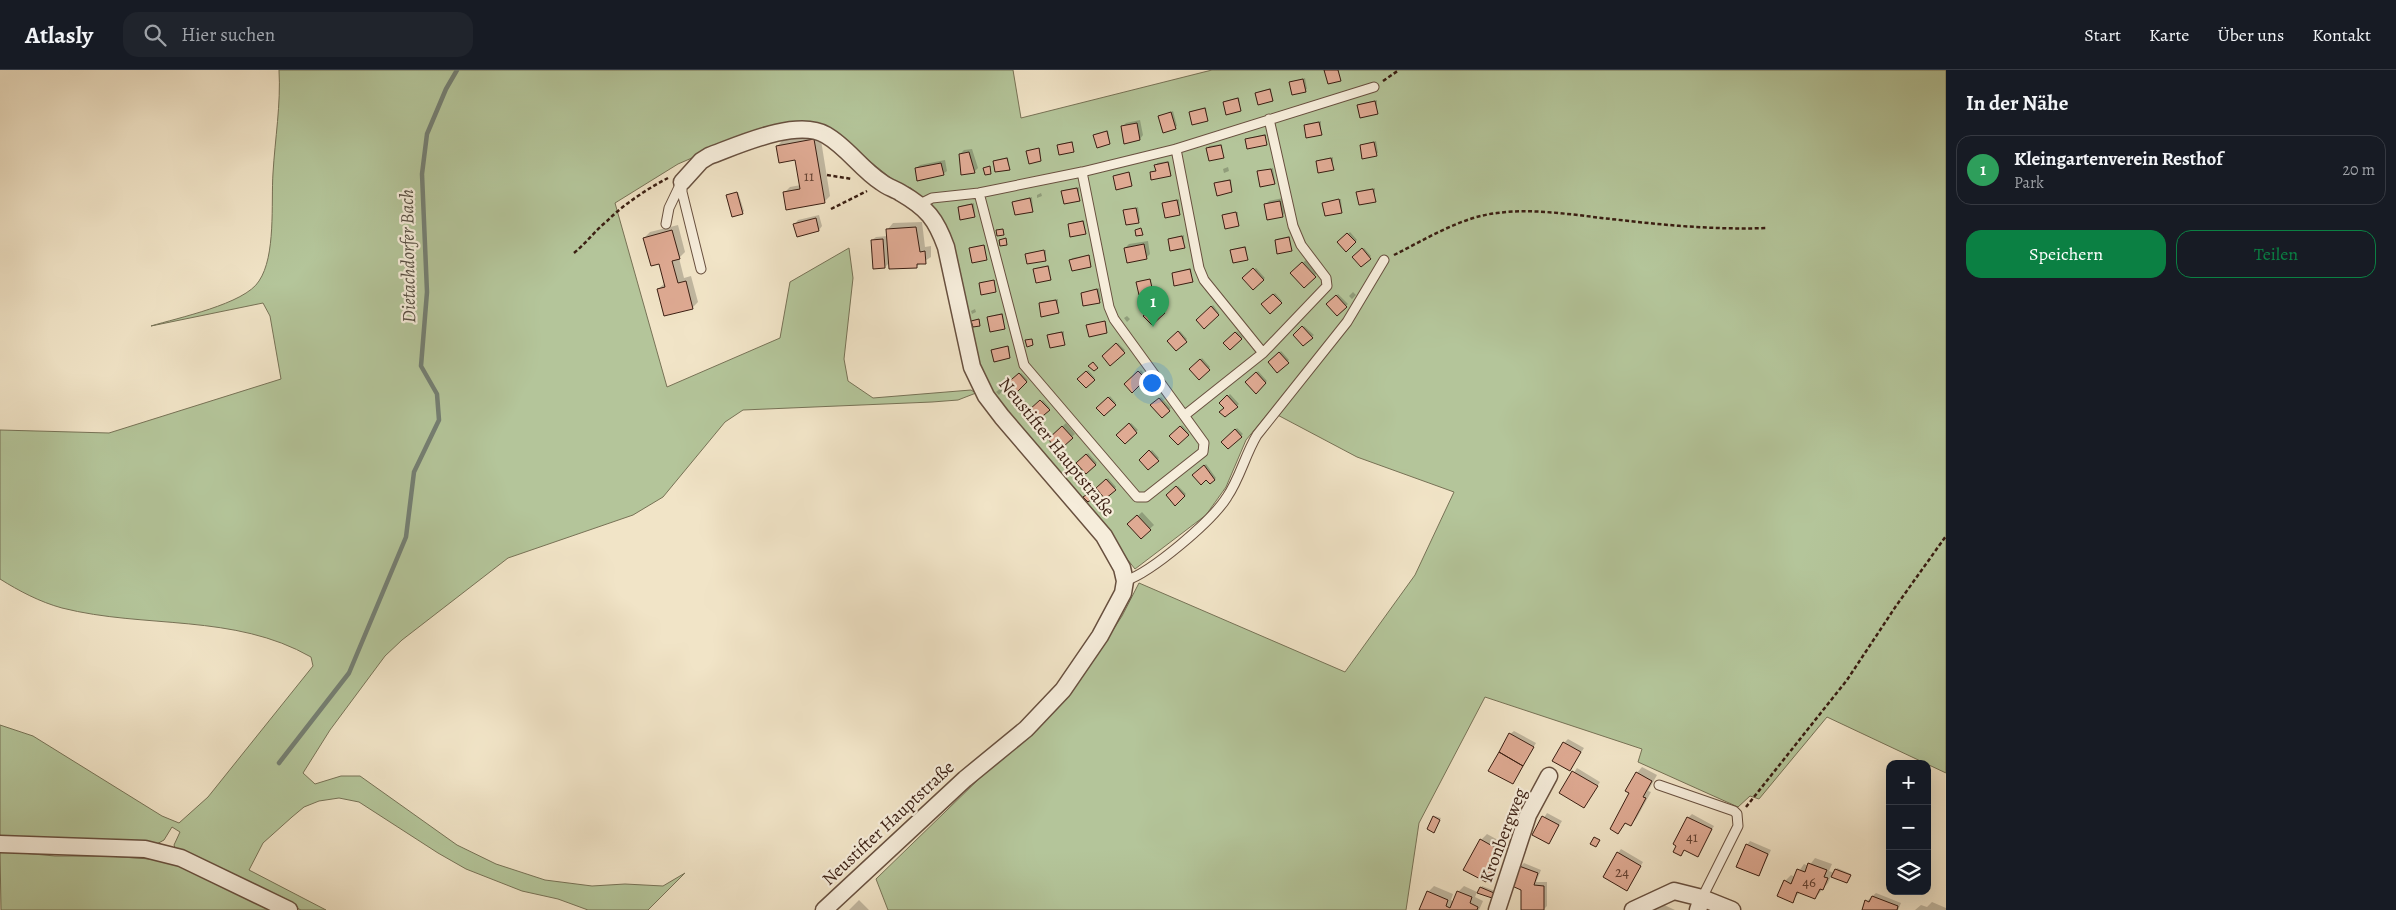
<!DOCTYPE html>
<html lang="de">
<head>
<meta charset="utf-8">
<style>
	body { margin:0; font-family:Alegreya,serif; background:#20242c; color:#f1f3f6 }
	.controls { position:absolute; right:15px; bottom:15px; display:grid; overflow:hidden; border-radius:10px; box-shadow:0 5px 20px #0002 }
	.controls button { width:45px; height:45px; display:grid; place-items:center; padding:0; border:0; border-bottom:1px solid #363941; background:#171b24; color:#f1f3f6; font:25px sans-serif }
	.you { position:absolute; left:1151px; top:312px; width:18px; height:18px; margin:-12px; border:4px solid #fff; border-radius:50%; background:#1a73e8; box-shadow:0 0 0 8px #1a73e833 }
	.badge { display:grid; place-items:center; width:32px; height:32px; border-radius:50%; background:#0b8043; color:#fff; font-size:16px; font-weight:700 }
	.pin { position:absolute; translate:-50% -41px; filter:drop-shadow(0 1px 2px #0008) }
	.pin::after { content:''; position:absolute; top:26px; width:18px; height:15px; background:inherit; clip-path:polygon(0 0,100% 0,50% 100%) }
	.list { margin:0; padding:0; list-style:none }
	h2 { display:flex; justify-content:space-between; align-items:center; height:65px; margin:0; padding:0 20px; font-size:21px }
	h2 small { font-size:16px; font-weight:400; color:#9ea1a6 }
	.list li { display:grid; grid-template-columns:32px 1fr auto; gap:15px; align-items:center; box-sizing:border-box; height:70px; margin:0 10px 10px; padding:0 10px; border:1px solid #363941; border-radius:15px }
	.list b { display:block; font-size:19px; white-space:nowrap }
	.list p { margin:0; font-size:16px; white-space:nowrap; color:#9ea1a6 }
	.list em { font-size:16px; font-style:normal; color:#9ea1a6 }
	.actions { display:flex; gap:10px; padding:15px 20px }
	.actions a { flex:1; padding:11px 0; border:1px solid #0b8043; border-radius:15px; text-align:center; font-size:18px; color:#0b8043 }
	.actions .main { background:#0b8043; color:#fff }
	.icon { flex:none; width:28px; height:28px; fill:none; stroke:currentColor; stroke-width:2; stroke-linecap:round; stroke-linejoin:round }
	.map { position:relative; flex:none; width:1946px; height:840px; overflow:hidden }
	header { display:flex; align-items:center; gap:30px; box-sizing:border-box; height:70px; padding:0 25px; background:#171b24; border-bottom:1px solid #363941 }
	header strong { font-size:24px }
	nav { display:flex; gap:28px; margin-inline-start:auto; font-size:18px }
	.search { width:350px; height:45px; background:#20242c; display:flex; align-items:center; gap:12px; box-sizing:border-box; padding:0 18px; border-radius:15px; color:#9ea1a6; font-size:19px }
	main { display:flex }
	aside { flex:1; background:#171b24 }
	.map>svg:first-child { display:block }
	.green { fill:#b4c59a; stroke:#777256 }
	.shadow { fill:#0003 }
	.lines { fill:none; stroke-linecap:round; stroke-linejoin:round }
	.stream { stroke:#747f73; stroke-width:4.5 }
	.building { fill:#dfaa93; stroke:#3a1e12 }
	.service-casing { stroke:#68503f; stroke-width:11 }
	.minor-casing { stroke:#68503f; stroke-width:19 }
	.path { stroke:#3a1e12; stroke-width:2.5; stroke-dasharray:4 2.5; stroke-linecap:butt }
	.service { stroke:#f6eddb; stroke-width:9 }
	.minor { stroke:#f6eddb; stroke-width:16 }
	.labels { text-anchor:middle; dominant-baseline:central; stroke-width:4.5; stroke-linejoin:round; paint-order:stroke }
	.number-label { font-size:15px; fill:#634132 }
	.street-label { font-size:18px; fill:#3a1e12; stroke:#f6eddb }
	.water-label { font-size:19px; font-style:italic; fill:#574e42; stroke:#f6eddb }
</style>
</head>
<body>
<header>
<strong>Atlasly</strong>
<div class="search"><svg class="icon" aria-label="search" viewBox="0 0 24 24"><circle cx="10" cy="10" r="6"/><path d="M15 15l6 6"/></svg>Hier suchen</div>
<nav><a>Start</a><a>Karte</a><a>Über uns</a><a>Kontakt</a></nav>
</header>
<main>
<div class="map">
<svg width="1946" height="840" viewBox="0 0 1946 840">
	<rect width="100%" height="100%" fill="#f1e4c7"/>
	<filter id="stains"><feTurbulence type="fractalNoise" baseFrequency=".004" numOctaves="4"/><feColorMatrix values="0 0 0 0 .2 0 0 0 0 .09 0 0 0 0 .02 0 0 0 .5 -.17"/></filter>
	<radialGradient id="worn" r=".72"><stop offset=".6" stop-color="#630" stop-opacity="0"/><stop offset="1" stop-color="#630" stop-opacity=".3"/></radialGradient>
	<path class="green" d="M279 0H1013L1021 48 1212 0H1946V703L1827 647 1759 729 1750 726 1738 737 1638 692 1642 679 1485 627 1419 753 1406 840H888L876 809 981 707 1031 664 1101 578 1122 546 1139 513 1345 602 1415 505 1454 422 1357 387 1270 341 1246 370 1226 417 1206 445 1135 499 1082 432 1003 343 978 299 935 139 911 118 897 113 837 65 820 54 803 52 724 74 678 94 615 133 667 317 780 268 790 212 849 178 853 208 844 289 848 311 873 328 971 320 976 323 958 330 932 332 743 340 725 352 663 427 633 445 508 488 402 570 385 586 330 660 303 703 315 714 341 706H360L457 775 496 794 545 810 592 816 625 814 663 816 685 803 648 840H588L558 829 522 821 466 799 438 783 359 732 339 728 319 731 304 737 292 747 263 773 249 800 326 840H301L176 781 174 775 180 762 172 757 164 770 155 775 0 767V655L33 666 162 746 179 753 208 727 313 596 311 587C234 543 145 559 62 538 40 532 19 521 0 509V360L109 363 281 309 270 246 263 233 151 256C177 248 245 234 259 211 276 186 271 133 273 103 275 69 281 34 279 0Z
		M0 781 55 786H107L164 790 280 840H1Z"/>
	<path class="shadow" d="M1305 8 1307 19 1293 24 1290 12Z
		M1271 18 1272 30 1256 23 1258 22Z
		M1239 27 1240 40 1224 32 1226 31Z
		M1377 30V43L1358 35 1360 34Z
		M1206 37 1207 50 1190 42 1192 41Z
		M1173 41 1177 56 1164 61 1160 46Z
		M1140 50 1143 65 1140 69 1122 57 1126 53Z
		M1321 51V63L1305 55 1306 54Z
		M1108 60 1110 73 1094 65 1096 64Z
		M820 64 830 126 824 132 784 123 790 117 801 115 796 89 777 76 783 70Z
		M1266 64V74L1246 69 1248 68Z
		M1073 71V81L1059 75 1060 74Z
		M1376 71 1378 83 1363 88 1361 75Z
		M1222 74 1223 87 1208 78 1209 76Z
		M1040 78 1041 90 1028 81 1029 80Z
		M972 79 978 98 974 102 960 84 964 80Z
		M1008 87 1009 98 994 91 996 90Z
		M1333 87V98L1317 91 1319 90Z
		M945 90 947 101 943 104 916 98 920 95Z
		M1169 91 1171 105 1151 103 1157 100V93Z
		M1228 97 1229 101 1224 103 1223 99Z
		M1273 98 1275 111 1274 113 1259 102Z
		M1130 102 1131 115 1115 106 1116 105Z
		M1231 109 1232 121 1216 114 1217 112Z
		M1079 117V129L1062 122 1064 120Z
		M1375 118V131L1358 122 1359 121Z
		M738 122 744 141 742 143 727 126Z
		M1041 123 1042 126 1037 128V125Z
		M1032 127 1033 141 1014 132 1015 131Z
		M1283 128 1286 142 1282 146 1265 135 1269 131Z
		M1179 129 1180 143 1163 134 1165 132Z
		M1341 129 1342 141 1323 133 1325 132Z
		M974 133 975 146 959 137 960 136Z
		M1138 137 1140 150 1127 154 1125 141Z
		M1238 142V155L1224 146 1225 144Z
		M819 145 822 156 819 160 795 154 798 150Z
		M1084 150 1085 162 1069 154 1071 153Z
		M922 152 925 177 931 176V187L917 196 890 192 885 197 872 170 876 167 888 166V159L893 153Z
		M678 155 685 182 679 188 684 208 691 206 698 232 693 237 665 245 658 219 664 214 660 193 644 168 650 162Z
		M1350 162 1357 170 1346 180 1339 172Z
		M1184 165V177L1169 169 1171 168Z
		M1290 166 1291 180 1276 170 1277 169Z
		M1148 171 1150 184 1147 187 1125 178 1129 174Z
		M985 175 986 189 970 179 972 177Z
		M1246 176 1247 188 1231 180 1233 179Z
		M1364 178 1371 186 1361 196 1353 187Z
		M1046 180V189L1026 185 1028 183Z
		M1090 185V195L1071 190 1072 188Z
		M1307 189 1318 202 1304 216 1292 203Z
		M1049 195 1050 209 1035 199 1036 198Z
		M1191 198 1192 211 1173 203 1175 202Z
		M1256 198 1265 208 1253 219 1244 208Z
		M1151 209 1152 221 1137 213 1139 211Z
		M995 210V221L980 214 982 212Z
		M1099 218 1101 230 1084 235 1082 223Z
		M1353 222 1356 225 1352 229 1349 226Z
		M1275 223 1282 231 1270 242 1263 234Z
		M1338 224 1348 234 1337 244 1328 234Z
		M1058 229V242L1040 234 1041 232Z
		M1159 233 1166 241 1152 254 1145 246Z
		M1213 235 1219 243 1204 257 1198 250Z
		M975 239 976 242 972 244 971 241Z
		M1003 243 1004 258 989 247 990 246Z
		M1127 246 1130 249 1127 252 1124 248Z
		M1106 251 1107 262 1088 256 1089 254Z
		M1304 256 1314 265 1303 275 1295 265Z
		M1064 261V274L1049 265 1050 264Z
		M1180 261 1187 269 1176 280 1168 271Z
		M1237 261 1243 267 1230 279 1225 273Z
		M1118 273 1125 280 1110 294 1103 286Z
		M1009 276 1010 287 993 280 994 279Z
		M1281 281 1289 290 1277 301 1269 292Z
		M1202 288 1210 297 1199 308 1191 299Z
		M1088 300 1095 308 1086 317 1079 309Z
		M1141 300 1147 307 1132 321 1126 314Z
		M1258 301 1267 311 1256 322 1247 312Z
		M1021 303 1028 310 1014 323 1007 315Z
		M1001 318 1003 320 999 325 996 322Z
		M1230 324 1239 334 1225 345V338L1221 333Z
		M1110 326 1116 333 1104 344 1098 338Z
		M1161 327 1171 338 1162 346 1152 336Z
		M1043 330 1050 338 1038 348 1031 340Z
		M1066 353 1075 364 1063 375 1059 370 1049 369Z
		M1131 353 1138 360 1125 372 1118 365Z
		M1182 355 1189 363 1178 374 1171 366Z
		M1237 358 1243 364 1228 378 1223 372Z
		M1152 380 1159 388 1148 398 1141 390Z
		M1088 383 1097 393 1086 403 1078 393Z
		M1206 394 1216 408 1210 413 1206 408 1194 405Z
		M1068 399 1071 403 1068 405 1065 402Z
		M1108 408 1116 417 1106 427 1098 418Z
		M1178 416 1186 424 1175 434 1168 425Z
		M1142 442 1154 455 1141 467 1129 454Z
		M1514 661 1536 673 1512 713 1510 664Z
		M1568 669 1584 678 1570 700 1564 673Z
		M1642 697 1657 705 1648 721 1651 722 1636 749 1630 755 1626 753 1618 763 1637 703Z
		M1577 698 1600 712 1584 737 1560 723Z
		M1547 743 1562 751 1549 772 1534 764Z
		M1692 744 1714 756 1697 786 1685 779 1681 784 1688 748Z
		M1435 746 1441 748 1435 760 1434 747Z
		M1487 764 1507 775 1491 805 1486 810 1481 770Z
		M1750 771 1771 780 1759 805 1747 775Z
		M1621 779 1643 792 1627 819 1618 783Z
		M1815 788 1832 794 1829 801 1834 803 1837 798 1851 804 1849 810 1847 812 1831 806 1828 813 1815 828 1800 822 1792 831 1785 811 1791 805 1795 807 1804 794 1809 796Z
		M1524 793 1541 800 1536 812H1547V836L1543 840 1520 797Z
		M1434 816 1453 824 1451 830 1454 832 1458 822 1464 816 1477 822 1475 827 1483 831 1479 840H1420L1428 822Z
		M1482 816 1495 821 1493 826 1481 818Z
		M1876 823 1901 833 1898 840H1864L1867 831Z
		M859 830 869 840H849Z
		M1932 832 1946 838V840H1915L1921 835 1927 837Z
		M1660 833 1675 840H1654Z"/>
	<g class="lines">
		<path class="stream" d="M279 693 349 603 406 467 414 402 439 350 437 324 421 296 427 222 422 104 427 64 446 19 457 0"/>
	</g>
	<path class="building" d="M1324 0H1338L1341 11 1328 14Z
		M1303 9 1306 22 1292 25 1289 12Z
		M1270 19 1273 31 1258 35 1255 23Z
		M1238 28 1241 41 1226 45 1223 32Z
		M1375 31 1378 44 1360 48 1357 35Z
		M1205 38 1208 51 1192 55 1189 42Z
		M1171 42 1176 59 1163 63 1158 46Z
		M1319 52 1322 65 1306 68 1304 55Z
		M1137 53 1140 70 1124 74 1121 56Z
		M1107 61 1110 74 1097 78 1093 65Z
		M1265 65 1267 75 1247 79 1245 69Z
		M814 69 825 133 786 140 783 122 800 119 795 90 779 93 776 76Z
		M1072 72 1074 82 1059 85 1057 75Z
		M1374 72 1377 86 1362 89 1360 75Z
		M1221 75 1224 88 1209 91 1206 78Z
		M1039 78 1041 91 1029 94 1026 81Z
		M969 82 975 103 961 105 959 84Z
		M1007 88 1010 100 995 102 993 91Z
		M1331 88 1334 100 1318 103 1316 91Z
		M1168 92 1171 106 1151 110 1150 102 1156 101 1154 95Z
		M941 93 944 105 917 111 915 98Z
		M990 96 991 104 985 105 983 98Z
		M1271 99 1275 114 1260 117 1257 101Z
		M1129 102 1132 116 1116 120 1113 106Z
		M1230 110 1232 122 1217 126 1214 113Z
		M1077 118 1080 131 1064 134 1061 121Z
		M1373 119 1376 132 1359 135 1356 122Z
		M737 122 743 144 732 147 726 125Z
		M1030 128 1033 142 1015 145 1012 132Z
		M1339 129 1342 143 1325 146 1322 133Z
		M1177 130 1180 145 1165 148 1162 133Z
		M1280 131 1283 147 1267 150 1264 134Z
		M972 134 975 147 960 150 958 137Z
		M1136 138 1139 153 1126 155 1123 140Z
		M1236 142 1239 156 1225 159 1222 145Z
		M816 148 819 161 797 167 793 154Z
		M1083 151 1086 164 1070 167 1068 154Z
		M916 157 920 182 925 181 926 194H917V198L889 199 886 159Z
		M1141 158 1143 165 1136 166 1135 160Z
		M1003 159 1004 165 997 166 996 160Z
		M672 160 680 189 672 191 678 213 686 211 693 239 664 246 657 219 665 217 659 194 651 196 643 168Z
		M1347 163 1356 172 1346 182 1337 172Z
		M1182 166 1185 178 1170 181 1168 169Z
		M1289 167 1292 181 1277 184 1275 170Z
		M1006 168 1007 175 1000 176 999 170Z
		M883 169 885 198 873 199 871 170Z
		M1144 174 1147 189 1127 193 1124 178Z
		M984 175 987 190 972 193 969 178Z
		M1245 177 1248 190 1233 193 1230 180Z
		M1362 178 1371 189 1361 197 1352 187Z
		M1044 180 1046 191 1027 194 1025 184Z
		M1089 185 1091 197 1072 201 1069 190Z
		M1302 192 1316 207 1304 218 1290 203Z
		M1048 196 1051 210 1036 213 1033 199Z
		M1253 198 1264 210 1253 220 1242 208Z
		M1190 199 1193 212 1174 216 1172 203Z
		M1150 209 1153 222 1139 225 1136 212Z
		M994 210 996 222 981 225 979 213Z
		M1097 219 1100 233 1083 236 1081 223Z
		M1273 224 1282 233 1270 244 1261 234Z
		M1336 225 1347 237 1337 246 1326 234Z
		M1056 230 1059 243 1041 247 1039 233Z
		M1157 234 1165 243 1152 255 1143 246Z
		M1211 236 1219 245 1204 259 1196 250Z
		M1002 244 1005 259 990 262 987 247Z
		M979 249 980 256 973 257 971 251Z
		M1105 251 1107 263 1089 267 1086 255Z
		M1302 256 1313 268 1303 276 1293 265Z
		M1178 261 1187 272 1176 281 1167 271Z
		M1062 262 1065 275 1050 278 1047 265Z
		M1235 262 1242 269 1230 280 1223 273Z
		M1032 269 1033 275 1027 277 1025 270Z
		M1116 273 1125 283 1110 296 1102 286Z
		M1008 276 1010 288 994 292 991 280Z
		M1279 282 1289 293 1277 303 1268 292Z
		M1200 289 1210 300 1199 310 1189 299Z
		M1093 292 1098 298 1094 301 1088 296Z
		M1086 301 1095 310 1086 318 1077 309Z
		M1138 301 1146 309 1132 323 1124 314Z
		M1256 302 1266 313 1256 324 1245 312Z
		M1019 303 1027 312 1014 325 1005 315Z
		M1227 325 1238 337 1225 347 1219 342 1224 338 1219 333Z
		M1108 327 1116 335 1104 346 1096 338Z
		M1159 328 1170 341 1162 348 1150 335Z
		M1040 330 1050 340 1038 350 1029 340Z
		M1129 353 1137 363 1125 374 1116 365Z
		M1062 356 1073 368 1063 377 1059 372 1054 376 1048 369Z
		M1180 356 1189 365 1178 375 1169 366Z
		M1235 359 1242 367 1228 379 1221 372Z
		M1149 380 1159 391 1148 400 1139 390Z
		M1086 384 1096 395 1086 404 1076 393Z
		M1204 395 1215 410 1210 414 1206 410 1201 415 1192 405Z
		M1106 409 1116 420 1105 429 1096 418Z
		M1176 416 1185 426 1175 436 1166 425Z
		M1089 423 1093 428 1088 432 1083 427Z
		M1137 445 1151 460 1141 469 1127 454Z
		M1509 663 1534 677 1523 696 1499 682Z
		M1563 672 1581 682 1570 701 1552 691Z
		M1499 682 1523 696 1513 714 1488 701Z
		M1572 701 1598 716 1584 738 1559 723Z
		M1636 702 1652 711 1643 727 1646 728 1631 756 1625 753 1618 764 1610 759 1629 723 1625 721Z
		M1433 746 1440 750 1434 763 1427 759Z
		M1542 746 1559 755 1549 774 1532 765Z
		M1687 747 1712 759 1698 787 1684 780 1681 786 1673 782 1676 776 1673 774Z
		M1594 767 1600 770 1596 777 1590 774Z
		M1480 769 1503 782 1486 812 1463 800Z
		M1746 774 1768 784 1759 806 1736 797Z
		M1617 782 1641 796 1627 821 1603 807Z
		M1808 793 1827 800 1824 807 1828 808 1823 820 1820 819 1815 829 1797 822 1793 833 1777 826 1784 810 1791 814 1797 799 1805 802Z
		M1519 796 1538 803 1534 815 1544 816V840H1521V820L1512 816Z
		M1835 799 1851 805 1847 813 1831 807Z
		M1480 817 1494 823 1492 828 1477 823Z
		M1427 821 1448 830 1446 836 1450 838 1457 821 1472 827 1470 833 1478 837 1477 840H1419Z
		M1872 826 1898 836 1897 840H1862L1865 830 1869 832Z"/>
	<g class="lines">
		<g class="service-casing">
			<path id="service" d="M1176 79 1199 198 1204 210 1263 283
				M682 112V122L701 199
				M979 123 1024 295 1137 427H1146L1203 382 1204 373 1114 249 1109 237 1082 102
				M920 134 932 128 979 123 1082 102 1176 79 1374 17
				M666 154 669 138 680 115
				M1185 345 1263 283 1327 216 1326 208 1301 175 1293 156 1269 49
				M1125 511C1152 502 1212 451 1227 427 1240 408 1245 385 1257 365L1347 252 1384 190
				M1659 715 1734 741 1737 744 1738 756 1702 828"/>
		</g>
		<g class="minor-casing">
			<path id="minor" d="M682 112 701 91 709 86C739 75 797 48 826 65 847 77 861 99 881 112 887 117 895 119 901 123 927 138 936 149 946 177L972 297 986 326 1002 347 1104 466 1122 498 1125 511 1123 523 1100 566 1063 620 1026 659 965 709 824 840
				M0 774 145 779 181 788 289 840
				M1497 840 1528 745 1549 706
				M1633 840 1674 821 1702 828
				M1698 840 1702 828 1732 840"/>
		</g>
		<path class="path" d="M1383 11 1399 0
			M827 105 852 109
			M831 139 867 121
			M574 183C586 173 595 161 607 151 624 134 647 119 668 108
			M1394 185C1426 169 1461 147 1497 143 1534 138 1574 145 1611 149 1663 155 1714 160 1767 158
			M1746 737 1847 610 1896 536 1946 466"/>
		<use href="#service" class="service"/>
		<use href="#minor" class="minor"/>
	</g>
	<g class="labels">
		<g class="number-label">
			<text x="809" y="106">11</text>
			<text x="1692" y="767">41</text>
			<text x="1622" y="802">24</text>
			<text x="1809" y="812">46</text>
		</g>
		<g class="street-label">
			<text transform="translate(1057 377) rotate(51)">Neustifter Hauptstraße</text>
			<text transform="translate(888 753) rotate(-43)">Neustifter Hauptstraße</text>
			<text transform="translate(1503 765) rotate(-69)">Kronbergweg</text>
		</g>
		<g class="water-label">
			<text transform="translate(408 186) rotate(-91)">Dietachdorfer Bach</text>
		</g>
	</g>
	<rect width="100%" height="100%" filter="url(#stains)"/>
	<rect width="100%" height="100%" fill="url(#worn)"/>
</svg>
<div class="controls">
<button>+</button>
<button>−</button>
<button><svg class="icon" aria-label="layers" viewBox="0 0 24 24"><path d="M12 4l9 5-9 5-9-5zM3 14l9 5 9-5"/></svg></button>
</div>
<div class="you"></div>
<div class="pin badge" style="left:1153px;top:257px;background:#2e9e5b">1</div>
</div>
<aside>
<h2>In der Nähe<small></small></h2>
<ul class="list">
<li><span class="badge" style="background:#2e9e5b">1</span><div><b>Kleingartenverein Resthof</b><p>Park</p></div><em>20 m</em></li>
</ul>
<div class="actions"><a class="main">Speichern</a><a>Teilen</a></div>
</aside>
</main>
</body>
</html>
